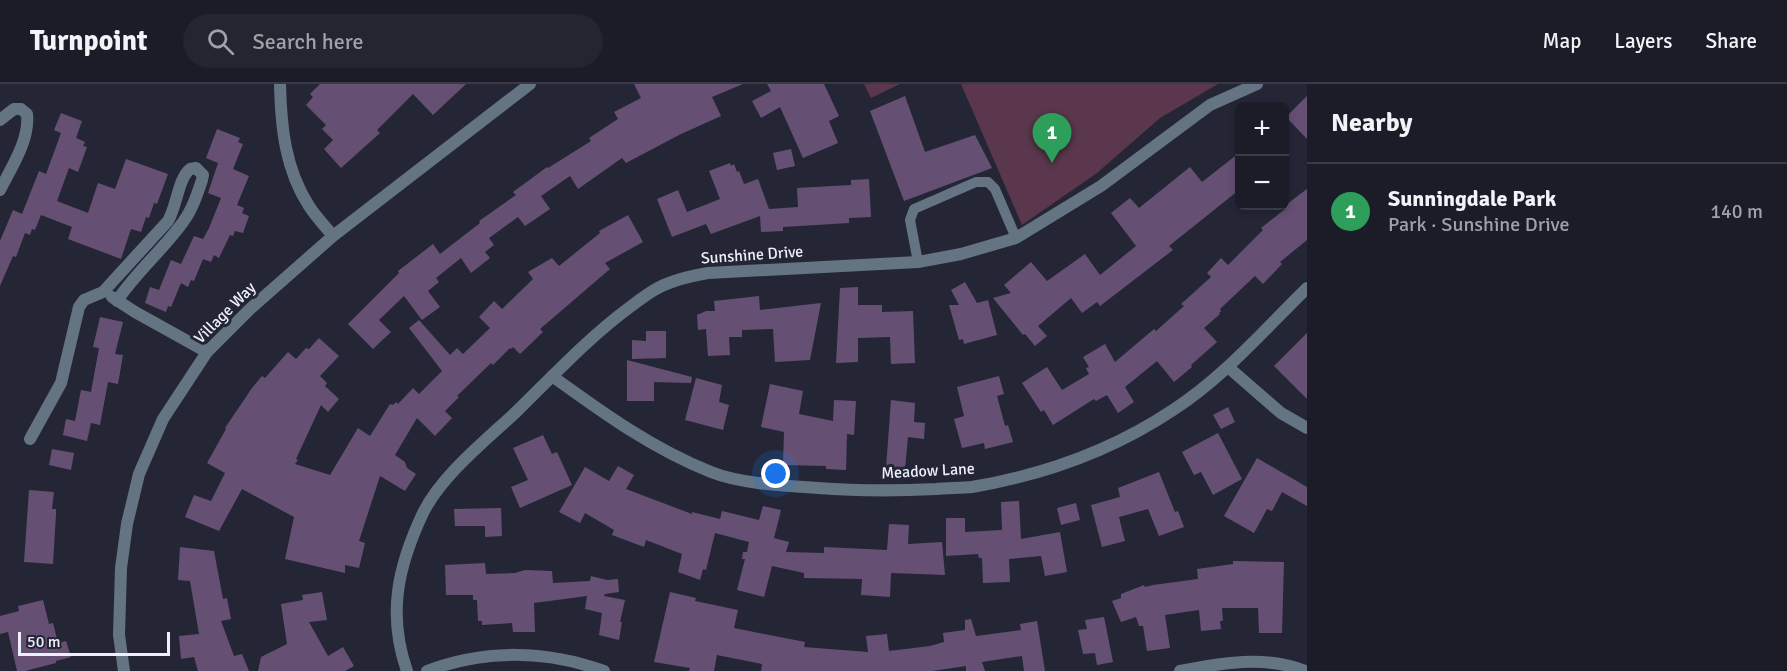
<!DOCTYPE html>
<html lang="en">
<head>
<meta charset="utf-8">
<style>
	body { margin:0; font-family:Signika,sans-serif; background:#242530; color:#f1f3f6 }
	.controls { position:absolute; right:18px; top:18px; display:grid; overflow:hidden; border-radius:9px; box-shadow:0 3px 9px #0003 }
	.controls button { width:54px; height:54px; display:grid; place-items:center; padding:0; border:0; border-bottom:2px solid #393a45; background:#1b1c28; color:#f1f3f6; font:30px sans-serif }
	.scale { position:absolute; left:18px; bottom:15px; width:152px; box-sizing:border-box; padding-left:6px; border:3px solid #edeffa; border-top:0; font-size:16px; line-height:21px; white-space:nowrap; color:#edeffa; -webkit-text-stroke:4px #242636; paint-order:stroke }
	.you { position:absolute; left:776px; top:390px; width:21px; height:21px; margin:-15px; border:4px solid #fff; border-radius:50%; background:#1a73e8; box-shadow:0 0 0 9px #1a73e833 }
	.badge { display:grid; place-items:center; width:39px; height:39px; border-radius:50%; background:#d93025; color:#fff; font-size:20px; font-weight:700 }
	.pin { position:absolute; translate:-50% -50px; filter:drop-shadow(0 2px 3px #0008) }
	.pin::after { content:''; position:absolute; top:32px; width:21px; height:18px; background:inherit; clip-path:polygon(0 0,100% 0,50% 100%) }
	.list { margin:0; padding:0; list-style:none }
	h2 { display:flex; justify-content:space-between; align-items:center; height:78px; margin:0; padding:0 24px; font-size:26px }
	h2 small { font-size:20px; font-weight:400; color:#a0a1a8 }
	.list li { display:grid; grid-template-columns:39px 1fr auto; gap:18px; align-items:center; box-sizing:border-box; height:96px; padding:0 24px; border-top:2px solid #393a45 }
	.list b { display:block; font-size:22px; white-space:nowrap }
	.list p { margin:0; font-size:20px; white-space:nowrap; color:#a0a1a8 }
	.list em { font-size:20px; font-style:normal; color:#a0a1a8 }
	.icon { flex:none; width:33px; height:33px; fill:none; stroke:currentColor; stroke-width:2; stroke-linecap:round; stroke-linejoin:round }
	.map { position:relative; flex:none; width:1307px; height:587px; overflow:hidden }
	header { display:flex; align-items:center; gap:36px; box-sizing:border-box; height:84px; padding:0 30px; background:#1b1c28; border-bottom:2px solid #393a45 }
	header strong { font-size:28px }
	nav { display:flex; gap:33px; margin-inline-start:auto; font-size:21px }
	.search { width:420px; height:54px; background:#242530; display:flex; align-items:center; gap:15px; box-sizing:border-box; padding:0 21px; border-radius:33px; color:#a0a1a8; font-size:22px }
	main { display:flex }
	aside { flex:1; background:#1b1c28 }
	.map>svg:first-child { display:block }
	.green { fill:#5a374c }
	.building { fill:#655074 }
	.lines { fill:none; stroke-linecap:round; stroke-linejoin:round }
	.service { stroke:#647482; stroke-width:10 }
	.minor { stroke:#647482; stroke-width:12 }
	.labels { text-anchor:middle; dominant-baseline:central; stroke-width:6; stroke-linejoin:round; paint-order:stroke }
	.street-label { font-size:16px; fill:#edeffa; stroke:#242636 }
</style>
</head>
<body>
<header>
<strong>Turnpoint</strong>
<div class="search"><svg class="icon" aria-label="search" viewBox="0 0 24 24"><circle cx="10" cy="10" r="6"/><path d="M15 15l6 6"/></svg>Search here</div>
<nav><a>Map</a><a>Layers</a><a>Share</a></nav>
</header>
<main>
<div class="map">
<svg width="1307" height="587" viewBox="0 0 1307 587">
	<rect width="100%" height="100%" fill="#242636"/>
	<path class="green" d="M864 0H900L871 14Z
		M961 0H1218L1160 34 1097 89 1022 141Z"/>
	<path class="building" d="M320 0H466L433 31 413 10 377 46 380 49 341 84 324 65 333 56 322 45 326 41 306 21 313 13 310 10Z
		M634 0H743L712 13 721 32 679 51 626 79 622 74 578 105 570 92 541 112 550 125 525 142 518 133 489 154 494 161 485 168 490 174 471 189 461 174 436 194 439 198 428 207 440 223 422 236 404 212 379 236 391 248 373 265 348 240 399 189 398 187 433 160 440 170 480 139 479 137 516 111 513 108 547 83 548 84 591 57 589 54 618 35 614 28 641 14Z
		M767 0H824L839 32 829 37 838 59 803 74 780 23 761 34 752 17 771 7Z
		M905 12 925 68 975 51 992 84 904 117 870 27Z
		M1307 12V55L1286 33Z
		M61 29 82 37 76 54 85 58 83 62 87 63 78 88 69 84 57 117 88 129 98 99 115 105 126 75 168 90 157 120 154 119 149 134 146 133 141 148 131 145 121 175 68 155 72 143 41 131 35 146 32 145 30 151 25 149 16 173 13 172 0 202V157L13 126 22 130 39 87 46 90 61 49 54 46Z
		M217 45 240 54 238 58 243 60 233 85 249 92 237 121 244 124 242 129 249 132 243 149 235 147 233 152 230 151 219 174 214 171 211 178 203 175 194 197 191 196 188 203 181 199 171 223 168 222 166 228 145 219 150 203 159 206 171 176 181 180 194 152 203 155 209 144 221 114 208 109 218 79 206 74Z
		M791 65 795 82 777 86 773 69Z
		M1239 69V106L1169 162 1173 166 1100 222 1097 218 1082 229 1071 214 1038 242 1047 252 1035 262 1025 250 1023 251 993 214 1011 209 1004 201 1031 178 1047 197 1085 170 1100 191 1136 162 1111 129 1130 114 1139 124 1190 83 1202 98Z
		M730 79 731 82 734 80 737 88 739 87 744 100 758 95 769 125 798 123 797 104 851 101V96L869 95 871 133 849 134V139L783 143V147L761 148 760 132 711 150 706 140 672 153 657 115 678 106 687 128 720 115 709 87Z
		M1307 105V156L1280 178 1282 180 1263 200 1255 192 1220 225 1221 227 1219 229 1220 230 1204 244 1217 258 1191 281 1192 283 1174 298 1157 277 1125 303 1134 318 1118 329 1107 311 1096 317 1094 315 1053 341 1044 326 1041 328 1022 299 1047 283 1062 306 1089 290 1086 284 1089 283 1083 273 1105 260 1115 278 1154 245 1156 247 1184 222 1181 220 1211 193 1207 189 1221 174 1228 181 1263 146 1261 144 1285 125 1283 123Z
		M628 131 643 158 605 179 610 185 540 245 543 248 520 270 513 263 511 265 510 264 493 281 491 279 457 312 459 313 445 327 452 334 435 352 417 334 395 371 405 378 407 384 416 390 405 407 380 392 359 457 365 459 359 484 345 481V489L285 475 294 433 242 405 219 447 185 433 194 411 211 417 225 389 207 379 226 345 225 344 252 304 262 292 265 294 288 268 296 275 306 264 309 265 319 254 339 272 320 292 327 299 325 302 339 315 328 328 321 321 296 375 298 376 295 380 330 391 358 344 370 352 390 320 393 321 396 318 398 320 413 304 419 310 442 287 409 244 419 236 450 271 457 264 463 270 490 244 479 233 494 217 502 225 533 195 528 188 552 174 559 182 600 149 599 147Z
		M965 198 977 219 988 216 997 251 964 260 963 255 959 256 949 221H959L951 206Z
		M858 203V221H882V228L913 227 915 279 891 280 890 253 858 254V278L836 279 840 204Z
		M759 212 760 226 821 219 810 276 775 278 773 245 742 246V253H729L730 271 708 272 706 245 698 246 697 231 706 227H715L714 217Z
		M100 233 123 238 115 270 123 271 118 300 108 298 100 341 91 339 87 357 63 351 66 335 75 337 81 306 91 308 99 264 93 263Z
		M646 247H666V274L632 275V256L646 257Z
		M1307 249V315L1274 282Z
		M627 276 692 293 691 299 654 298V317H627Z
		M999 292 1004 310 997 312 1005 342 1008 341 1013 358 985 365 984 359 962 364 954 335 964 332 957 303Z
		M696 294 722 301 719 318 729 321 723 346 685 336Z
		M770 300 803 307 799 330 833 337 834 316 856 317 854 351 847 350 846 386 826 385V382L783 381 784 348 761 343Z
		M891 316 915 319 914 338 925 339 924 355 908 353 905 385 886 384Z
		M1228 323 1235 338 1221 345 1213 331Z
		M1218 349 1242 395 1213 411 1201 388 1194 391 1182 368Z
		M543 351 552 370 557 368 572 401 520 424 511 403 528 396 513 364Z
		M52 365 74 369 71 386 49 381Z
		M1257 374 1307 403V422L1282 408 1272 427 1267 425 1254 449 1224 432Z
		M618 382 634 391 626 405 692 430V428L720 435 722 427 759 436 763 422 781 426 774 454 789 458 786 468 824 469V463L887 466 889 440 909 441 908 460 942 458 945 491 891 489 890 513 861 511 862 495 804 494V489L772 482 764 513 737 506 745 475H742L743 468H747L749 458 715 449 706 486 703 485 700 496 678 488 682 470 646 456 644 463 612 451 614 446 585 429 580 439 559 428 585 383 609 397Z
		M1159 388 1175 428 1178 427 1184 443 1159 452 1148 425 1119 433 1125 457 1102 463 1091 421 1120 413 1118 404Z
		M29 406 54 408 52 425H56V430L53 480 24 478Z
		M1019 417 1021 455 1060 448 1067 488 1045 492 1041 472 1009 475 1010 498 983 499 982 474H979L978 470 946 472V434H965V448L1002 446 1001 418Z
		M1076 419 1080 436 1061 441 1057 424Z
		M501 424 502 452 485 453V442H455L454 425Z
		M180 463 214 467 223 515 227 514 231 535 221 537 234 572 242 570 249 587H198L194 573 181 575 179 552 199 550 190 497 178 496Z
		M1233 477 1284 478 1282 549H1259L1258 524H1222L1223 537H1220L1221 545 1201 547 1199 526 1165 531 1170 564 1147 567 1143 542H1139L1136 533 1121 538 1112 517 1121 514V510L1144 501 1145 503 1153 501 1198 495 1197 485 1233 480Z
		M485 479 486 490 515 489 525 486 552 487 553 499 590 497 591 492 607 496 618 495 619 508 605 510 604 512 625 516 620 538H622L619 556 599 551 602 529 585 525 587 512 534 519 535 548H513L512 539 482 541V537H478L477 516H473V511H446L445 481Z
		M322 508 327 536 309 538 328 572 343 563 354 582 345 587H258L261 573 287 560 281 520 303 516 302 511Z
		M670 508 696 514 695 517 738 526 734 544 805 558 804 563 868 568 866 552 887 550 889 567 930 562 944 558 943 549 965 546V536L971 535 976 552 1021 546 1020 540 1037 537 1045 587H1024L1022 572 982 578 985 587H966V582L932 587H761L762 580 717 571 714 587H689L690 584 654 578Z
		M43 516 49 540 53 539 58 559 66 557 71 573 56 577V579L25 587H17L8 548 0 550V532L19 527 18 522Z
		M1104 533 1113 578 1097 581 1095 569 1083 570 1078 546 1087 545 1085 536Z"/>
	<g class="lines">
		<path class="service" d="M918 178 910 136 914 125 976 98H988L995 105 1016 154"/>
		<path class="minor" d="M280 0C281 43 285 85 309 122 316 133 325 142 333 152
			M0 36 14 25H21L27 30C30 56 11 84 0 106
			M112 213 135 228 207 268
			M1228 283 1281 329 1307 344
			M552 292C603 329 653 365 711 388 741 400 786 402 818 404 857 407 896 407 936 405 948 404 960 404 972 403 1043 391 1113 366 1173 326 1224 293 1264 246 1307 204
			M30 355 61 299 79 223 84 216 103 208 168 137C177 122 178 95 190 85L196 84 203 91 202 96C197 111 192 126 183 138 163 166 136 188 117 217
			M124 587 119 551 121 484 127 440 139 390 163 335 207 268 250 225 333 152 530 0
			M407 587C387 530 398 482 423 429 441 392 486 356 516 328 553 292 588 254 630 223 638 217 647 210 656 205 672 196 690 192 708 189L918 178 961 170 1016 154 1101 102 1210 21 1257 0
			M427 587C485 565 546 566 604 587
			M1180 587C1221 579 1265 571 1305 587"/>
	</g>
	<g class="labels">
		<g class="street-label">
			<text transform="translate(752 171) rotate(-4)">Sunshine Drive</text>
			<text transform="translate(225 229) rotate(-45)">Village Way</text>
			<text transform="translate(928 387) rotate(-3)">Meadow Lane</text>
		</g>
	</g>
</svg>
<div class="controls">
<button>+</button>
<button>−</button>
</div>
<div class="scale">50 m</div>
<div class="you"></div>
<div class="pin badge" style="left:1052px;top:79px;background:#2e9e5b">1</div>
</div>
<aside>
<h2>Nearby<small></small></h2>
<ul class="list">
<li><span class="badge" style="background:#2e9e5b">1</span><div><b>Sunningdale Park</b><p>Park · Sunshine Drive</p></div><em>140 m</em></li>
</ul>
</aside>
</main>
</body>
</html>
